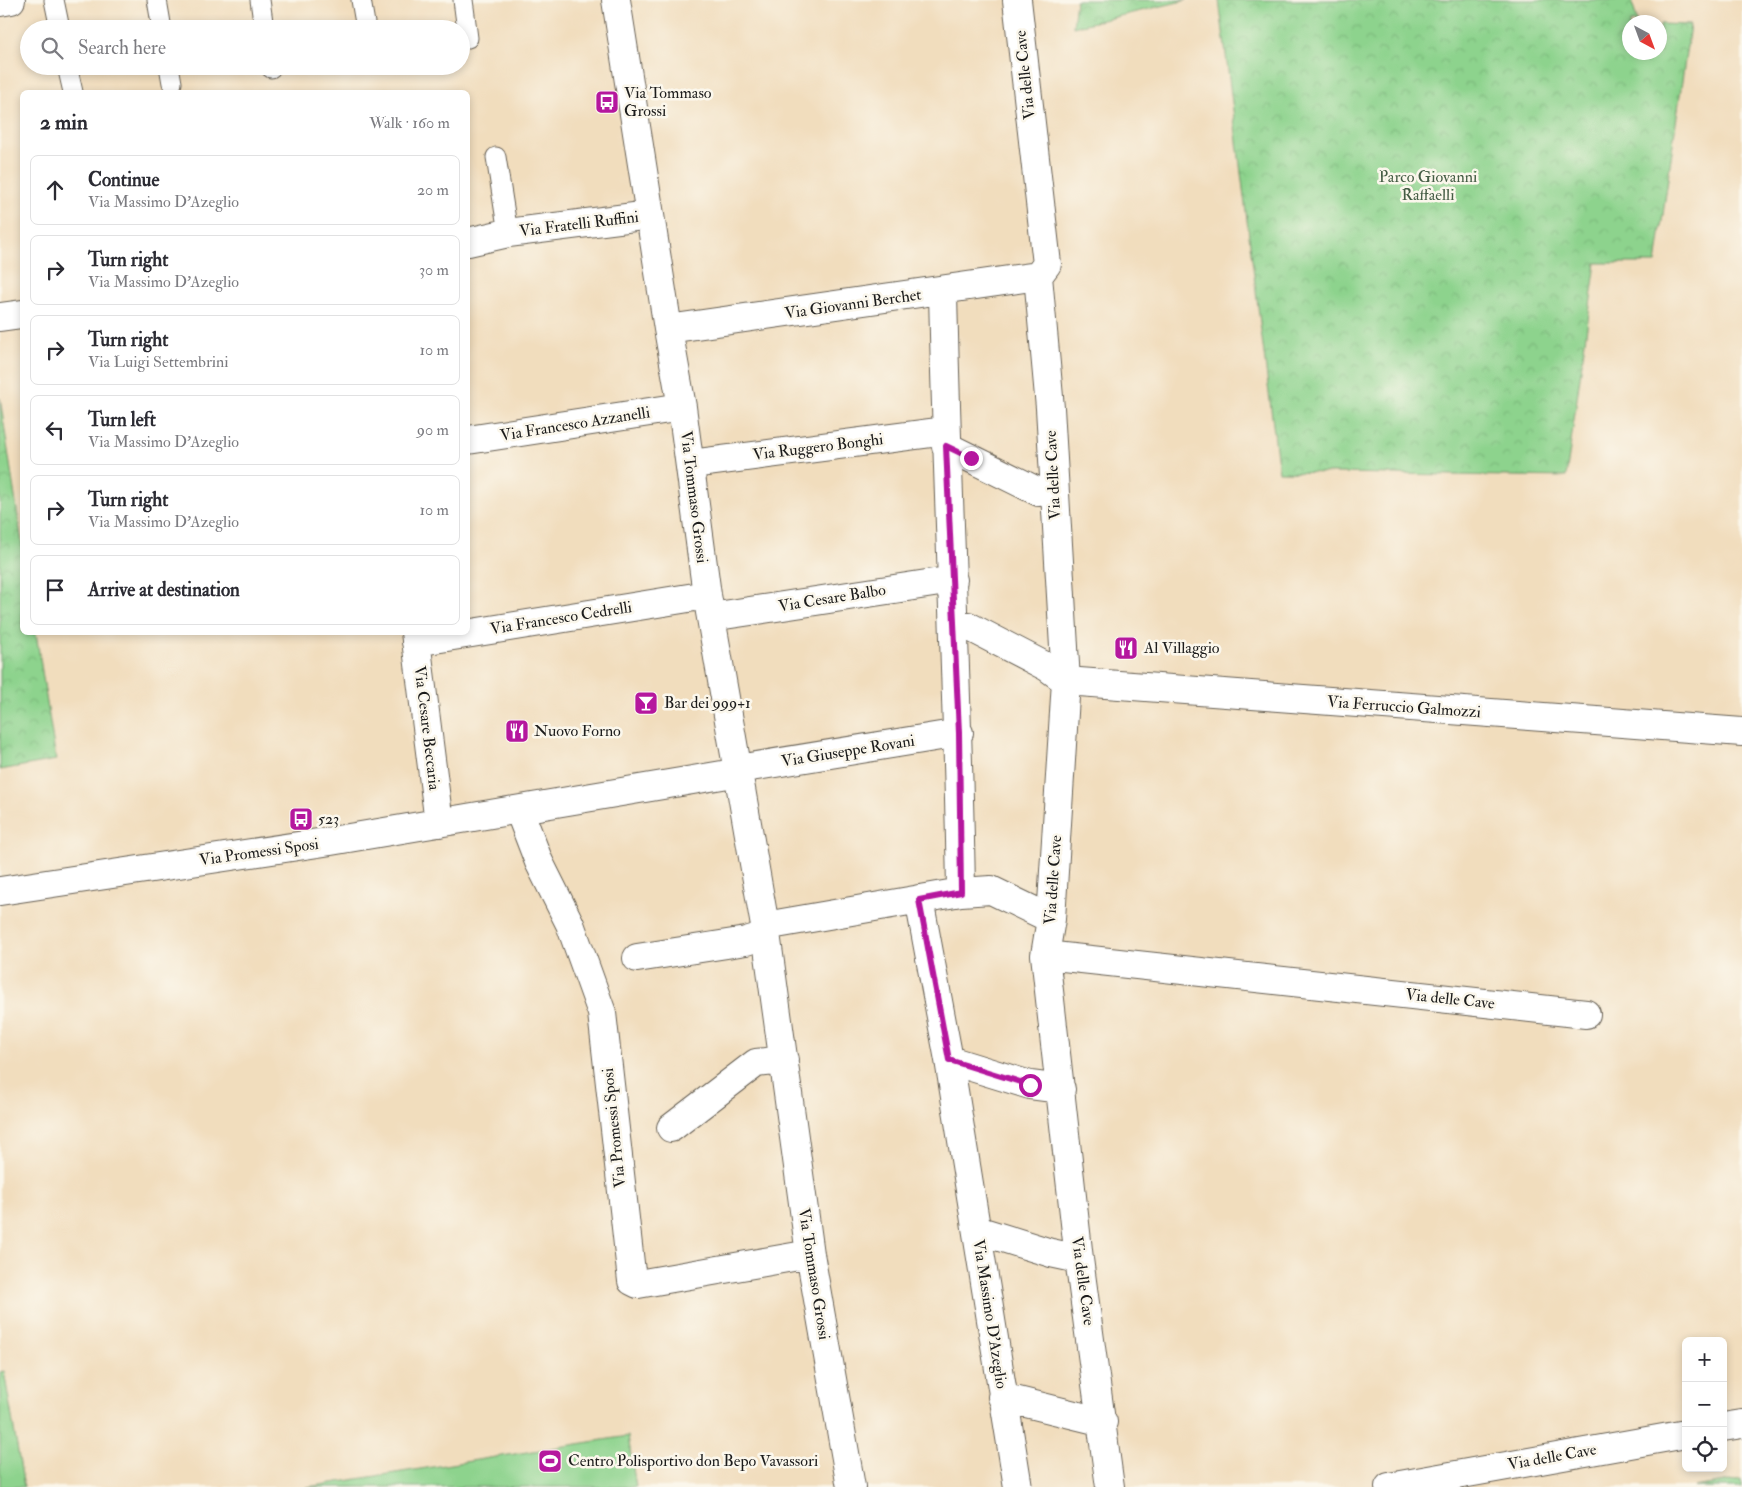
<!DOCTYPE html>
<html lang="en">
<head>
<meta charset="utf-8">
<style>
	body { margin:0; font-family:"IM FELL Double Pica",serif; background:#f2f2f3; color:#2b2b33 }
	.controls { position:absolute; right:15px; bottom:15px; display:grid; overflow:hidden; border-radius:8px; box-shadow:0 2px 8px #0003 }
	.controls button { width:45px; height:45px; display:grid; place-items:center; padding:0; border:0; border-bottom:1px solid #e1e1e2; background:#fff; color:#2b2b33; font:25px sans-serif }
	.compass { position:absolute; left:1622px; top:15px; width:45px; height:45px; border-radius:50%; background:#fff; box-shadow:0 2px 8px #0003; rotate:139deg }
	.stop { position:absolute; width:15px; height:15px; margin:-11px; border:4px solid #b5179e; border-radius:50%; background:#fff }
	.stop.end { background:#b5179e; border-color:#fff; box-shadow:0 1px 5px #0008 }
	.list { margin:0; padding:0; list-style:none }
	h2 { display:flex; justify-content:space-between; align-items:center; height:65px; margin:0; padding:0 20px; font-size:21px }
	h2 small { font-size:16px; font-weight:400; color:#7c7c81 }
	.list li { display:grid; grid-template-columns:32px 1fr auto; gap:15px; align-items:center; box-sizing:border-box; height:70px; margin:0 10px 10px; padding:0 10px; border:1px solid #e1e1e2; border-radius:8px }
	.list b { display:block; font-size:19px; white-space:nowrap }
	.list p { margin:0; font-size:16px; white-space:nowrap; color:#7c7c81 }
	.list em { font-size:16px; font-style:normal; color:#7c7c81 }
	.icon { flex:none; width:28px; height:28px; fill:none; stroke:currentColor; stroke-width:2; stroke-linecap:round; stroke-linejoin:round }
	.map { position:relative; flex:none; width:1742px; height:1487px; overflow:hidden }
	.search { position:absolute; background:#fff; box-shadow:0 2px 8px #0003; left:20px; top:20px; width:450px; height:55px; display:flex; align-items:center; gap:12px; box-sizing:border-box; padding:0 18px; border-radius:28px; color:#7c7c81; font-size:19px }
	.panel { position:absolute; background:#fff; box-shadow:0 2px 8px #0003; left:20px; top:90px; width:450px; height:545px; border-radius:8px }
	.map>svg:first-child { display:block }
	.park { fill:url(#park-crowns); stroke:#547854 }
	.pitch { fill:#8dd38d; stroke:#547854 }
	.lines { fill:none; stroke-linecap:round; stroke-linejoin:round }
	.lane-casing { stroke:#676054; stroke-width:21 }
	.street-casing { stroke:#676054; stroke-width:30 }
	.lane { stroke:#fff; stroke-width:19 }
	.street { stroke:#fff; stroke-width:28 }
	.route { stroke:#b5179e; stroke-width:6 }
	.labels { text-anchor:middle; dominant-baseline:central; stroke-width:5; stroke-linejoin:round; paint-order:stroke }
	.street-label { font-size:16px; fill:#1c1c1c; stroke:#fbf7ec }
	.poi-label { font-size:16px; fill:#1c1c1c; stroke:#fbf7ec; text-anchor:start }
	.park-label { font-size:16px; fill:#445c44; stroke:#fbf7ec }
</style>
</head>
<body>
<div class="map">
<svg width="1742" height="1487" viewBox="0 0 1742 1487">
	<defs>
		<pattern id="park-crowns" width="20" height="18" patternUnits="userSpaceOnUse" patternTransform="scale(1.25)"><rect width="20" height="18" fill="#8dd38d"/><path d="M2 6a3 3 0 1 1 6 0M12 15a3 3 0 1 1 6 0" fill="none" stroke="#79b579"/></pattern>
	</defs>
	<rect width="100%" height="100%" fill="#fbf7ec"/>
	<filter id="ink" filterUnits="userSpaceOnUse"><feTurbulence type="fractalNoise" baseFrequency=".02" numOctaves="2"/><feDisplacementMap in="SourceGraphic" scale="10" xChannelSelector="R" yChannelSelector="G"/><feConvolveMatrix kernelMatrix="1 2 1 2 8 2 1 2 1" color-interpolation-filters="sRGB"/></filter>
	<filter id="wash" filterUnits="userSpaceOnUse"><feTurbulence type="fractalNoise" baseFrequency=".0096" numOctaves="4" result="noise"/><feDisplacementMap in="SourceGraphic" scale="20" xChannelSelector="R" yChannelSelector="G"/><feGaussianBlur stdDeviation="1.12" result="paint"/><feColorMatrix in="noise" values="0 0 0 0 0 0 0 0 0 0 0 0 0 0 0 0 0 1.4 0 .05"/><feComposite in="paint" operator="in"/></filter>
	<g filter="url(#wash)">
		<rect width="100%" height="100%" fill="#f1ddbd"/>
		<path class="park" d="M1076 0H1187L1073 27Z
			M1219 0H1632L1637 22H1630V52H1660V24L1690 25 1656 263H1596L1566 477 1279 472Z
			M0 398 22 543V632L36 633 56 760 0 770Z
			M1742 1479V1487H1694Z"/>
		<path class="pitch" d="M4 1371 24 1487H0V1372Z
			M628 1436 636 1487H307Z"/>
	</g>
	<g filter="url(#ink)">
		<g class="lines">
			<g class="lane-casing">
				<path id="lane" d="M54 0 60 29
					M157 0 162 29
					M260 0 264 29
					M361 0 366 29
					M463 0 468 38
					M67 66 73 92
					M169 66 172 83
					M271 66V68
					M496 157 508 233"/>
			</g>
			<g class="street-casing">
				<path id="street" d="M616 0 668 329 682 407 707 595 765 926 810 1254 851 1487
					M1017 0 1047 264 1038 276 1050 408 1066 681 1051 919 1045 955 1079 1259 1110 1487
					M0 2 11 0
					M468 242 508 233 650 215
					M943 291C947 492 958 691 961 892
					M0 317 22 314
					M668 329 1038 276
					M468 440 682 407
					M946 446 1039 492
					M691 464 946 431
					M711 617 953 580
					M955 624 968 626 1047 667 1066 681 1742 732
					M415 632 439 823
					M416 642 707 595
					M738 769 959 733
					M519 810 539 862 570 924 602 1013 632 1281 638 1284 810 1254
					M0 891 331 841 740 772
					M919 899 949 1060 1018 1487
					M765 926 961 892 991 890 1051 919
					M1045 955 1586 1014
					M637 958 746 941 766 935
					M949 1060 1030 1085 1061 1089
					M671 1128 756 1063 784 1060
					M977 1230 1051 1253 1079 1259
					M1002 1397 1103 1422
					M1723 1427 1742 1424
					M1389 1487 1686 1434"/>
			</g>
			<use href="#lane" class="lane"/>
			<use href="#street" class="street"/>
		</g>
	</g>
	<g class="lines" filter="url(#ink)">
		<path class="route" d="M971 458 946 446 959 733 961 892 919 900 949 1060 1030 1085"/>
	</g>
	<defs>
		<g id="bus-square" transform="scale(1.25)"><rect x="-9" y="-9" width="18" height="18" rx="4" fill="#b5179e" stroke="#fbf7ec"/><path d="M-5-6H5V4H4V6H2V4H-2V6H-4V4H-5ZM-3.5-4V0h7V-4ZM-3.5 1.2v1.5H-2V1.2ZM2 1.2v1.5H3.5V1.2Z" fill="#fff"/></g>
		<g id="restaurant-square" transform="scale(1.25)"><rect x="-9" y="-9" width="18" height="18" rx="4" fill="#b5179e" stroke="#fbf7ec"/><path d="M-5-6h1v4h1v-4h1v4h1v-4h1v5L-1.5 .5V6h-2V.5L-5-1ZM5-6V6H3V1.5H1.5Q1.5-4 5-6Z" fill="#fff"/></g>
		<g id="bar-square" transform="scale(1.25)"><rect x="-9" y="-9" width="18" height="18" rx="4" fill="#b5179e" stroke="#fbf7ec"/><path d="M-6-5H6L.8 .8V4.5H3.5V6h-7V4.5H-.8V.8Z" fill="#fff"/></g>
		<g id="stadium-square" transform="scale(1.25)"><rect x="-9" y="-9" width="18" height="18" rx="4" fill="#b5179e" stroke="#fbf7ec"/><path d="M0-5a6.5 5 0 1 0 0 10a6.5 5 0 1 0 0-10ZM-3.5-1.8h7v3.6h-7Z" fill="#fff"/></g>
	</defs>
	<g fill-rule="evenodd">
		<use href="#bus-square" x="607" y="102"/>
		<use href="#restaurant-square" x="1126" y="648"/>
		<use href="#bar-square" x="646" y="703"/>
		<use href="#restaurant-square" x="517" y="731"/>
		<use href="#bus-square" x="301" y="819"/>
		<use href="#stadium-square" x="550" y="1461"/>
	</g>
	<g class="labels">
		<g class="street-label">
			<text transform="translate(1025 75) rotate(-96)">Via delle Cave</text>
			<text transform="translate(579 224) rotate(-7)">Via Fratelli Ruffini</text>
			<text transform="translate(853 304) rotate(-8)">Via Giovanni Berchet</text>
			<text transform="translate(575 424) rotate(-9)">Via Francesco Azzanelli</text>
			<text transform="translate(818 447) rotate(-7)">Via Ruggero Bonghi</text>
			<text transform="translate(1053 475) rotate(-93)">Via delle Cave</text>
			<text transform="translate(694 497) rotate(83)">Via Tommaso Grossi</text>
			<text transform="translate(832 598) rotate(-9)">Via Cesare Balbo</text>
			<text transform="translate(561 618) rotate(-9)">Via Francesco Cedrelli</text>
			<text transform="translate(1404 707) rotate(4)">Via Ferruccio Galmozzi</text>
			<text transform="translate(427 728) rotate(83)">Via Cesare Beccaria</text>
			<text transform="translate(848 751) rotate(-9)">Via Giuseppe Rovani</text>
			<text transform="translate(259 852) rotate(-8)">Via Promessi Sposi</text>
			<text transform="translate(1053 880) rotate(-86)">Via delle Cave</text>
			<text transform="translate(1450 999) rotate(6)">Via delle Cave</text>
			<text transform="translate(614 1128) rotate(-96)">Via Promessi Sposi</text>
			<text transform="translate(814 1274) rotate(81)">Via Tommaso Grossi</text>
			<text transform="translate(1083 1281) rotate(82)">Via delle Cave</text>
			<text transform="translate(990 1314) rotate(81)">Via Massimo D'Azeglio</text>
			<text transform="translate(1552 1457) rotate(-10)">Via delle Cave</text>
		</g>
		<g class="poi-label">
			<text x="624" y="93">Via Tommaso<tspan x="624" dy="18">Grossi</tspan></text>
			<text x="1144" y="648">Al Villaggio</text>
			<text x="664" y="703">Bar dei 999+1</text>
			<text x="534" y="731">Nuovo Forno</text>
			<text x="318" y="819">523</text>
			<text x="568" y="1461">Centro Polisportivo don Bepo Vavassori</text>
		</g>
		<g class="park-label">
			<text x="1428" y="177">Parco Giovanni<tspan x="1428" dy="18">Raffaelli</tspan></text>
		</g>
	</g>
</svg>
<div class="controls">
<button>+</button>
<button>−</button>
<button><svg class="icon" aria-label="locate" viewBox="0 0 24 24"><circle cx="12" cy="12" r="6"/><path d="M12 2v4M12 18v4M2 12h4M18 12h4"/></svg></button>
</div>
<svg class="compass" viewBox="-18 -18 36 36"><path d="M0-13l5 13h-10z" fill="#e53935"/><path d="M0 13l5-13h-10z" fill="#7c7c81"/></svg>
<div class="stop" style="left:1030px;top:1085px"></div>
<div class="stop end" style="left:971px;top:458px"></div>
<div class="search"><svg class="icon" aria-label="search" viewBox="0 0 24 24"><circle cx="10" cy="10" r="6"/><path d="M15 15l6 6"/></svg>Search here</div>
<section class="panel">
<h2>2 min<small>Walk · 160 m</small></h2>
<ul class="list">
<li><svg class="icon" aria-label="ahead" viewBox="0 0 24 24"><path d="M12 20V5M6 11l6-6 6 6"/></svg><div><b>Continue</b><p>Via Massimo D'Azeglio</p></div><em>20 m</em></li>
<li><svg class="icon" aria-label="right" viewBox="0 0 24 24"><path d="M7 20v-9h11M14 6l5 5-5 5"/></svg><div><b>Turn right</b><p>Via Massimo D'Azeglio</p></div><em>30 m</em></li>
<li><svg class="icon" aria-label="right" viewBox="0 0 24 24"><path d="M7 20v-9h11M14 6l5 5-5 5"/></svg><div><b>Turn right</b><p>Via Luigi Settembrini</p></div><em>10 m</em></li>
<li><svg class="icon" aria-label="left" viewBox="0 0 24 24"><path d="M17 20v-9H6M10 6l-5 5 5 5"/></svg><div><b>Turn left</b><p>Via Massimo D'Azeglio</p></div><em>90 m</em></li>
<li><svg class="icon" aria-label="right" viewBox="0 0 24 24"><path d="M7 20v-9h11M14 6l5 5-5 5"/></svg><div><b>Turn right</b><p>Via Massimo D'Azeglio</p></div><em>10 m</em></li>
<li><svg class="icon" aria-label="arrive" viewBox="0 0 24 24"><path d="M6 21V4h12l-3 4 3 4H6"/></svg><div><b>Arrive at destination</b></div></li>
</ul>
</section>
</div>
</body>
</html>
